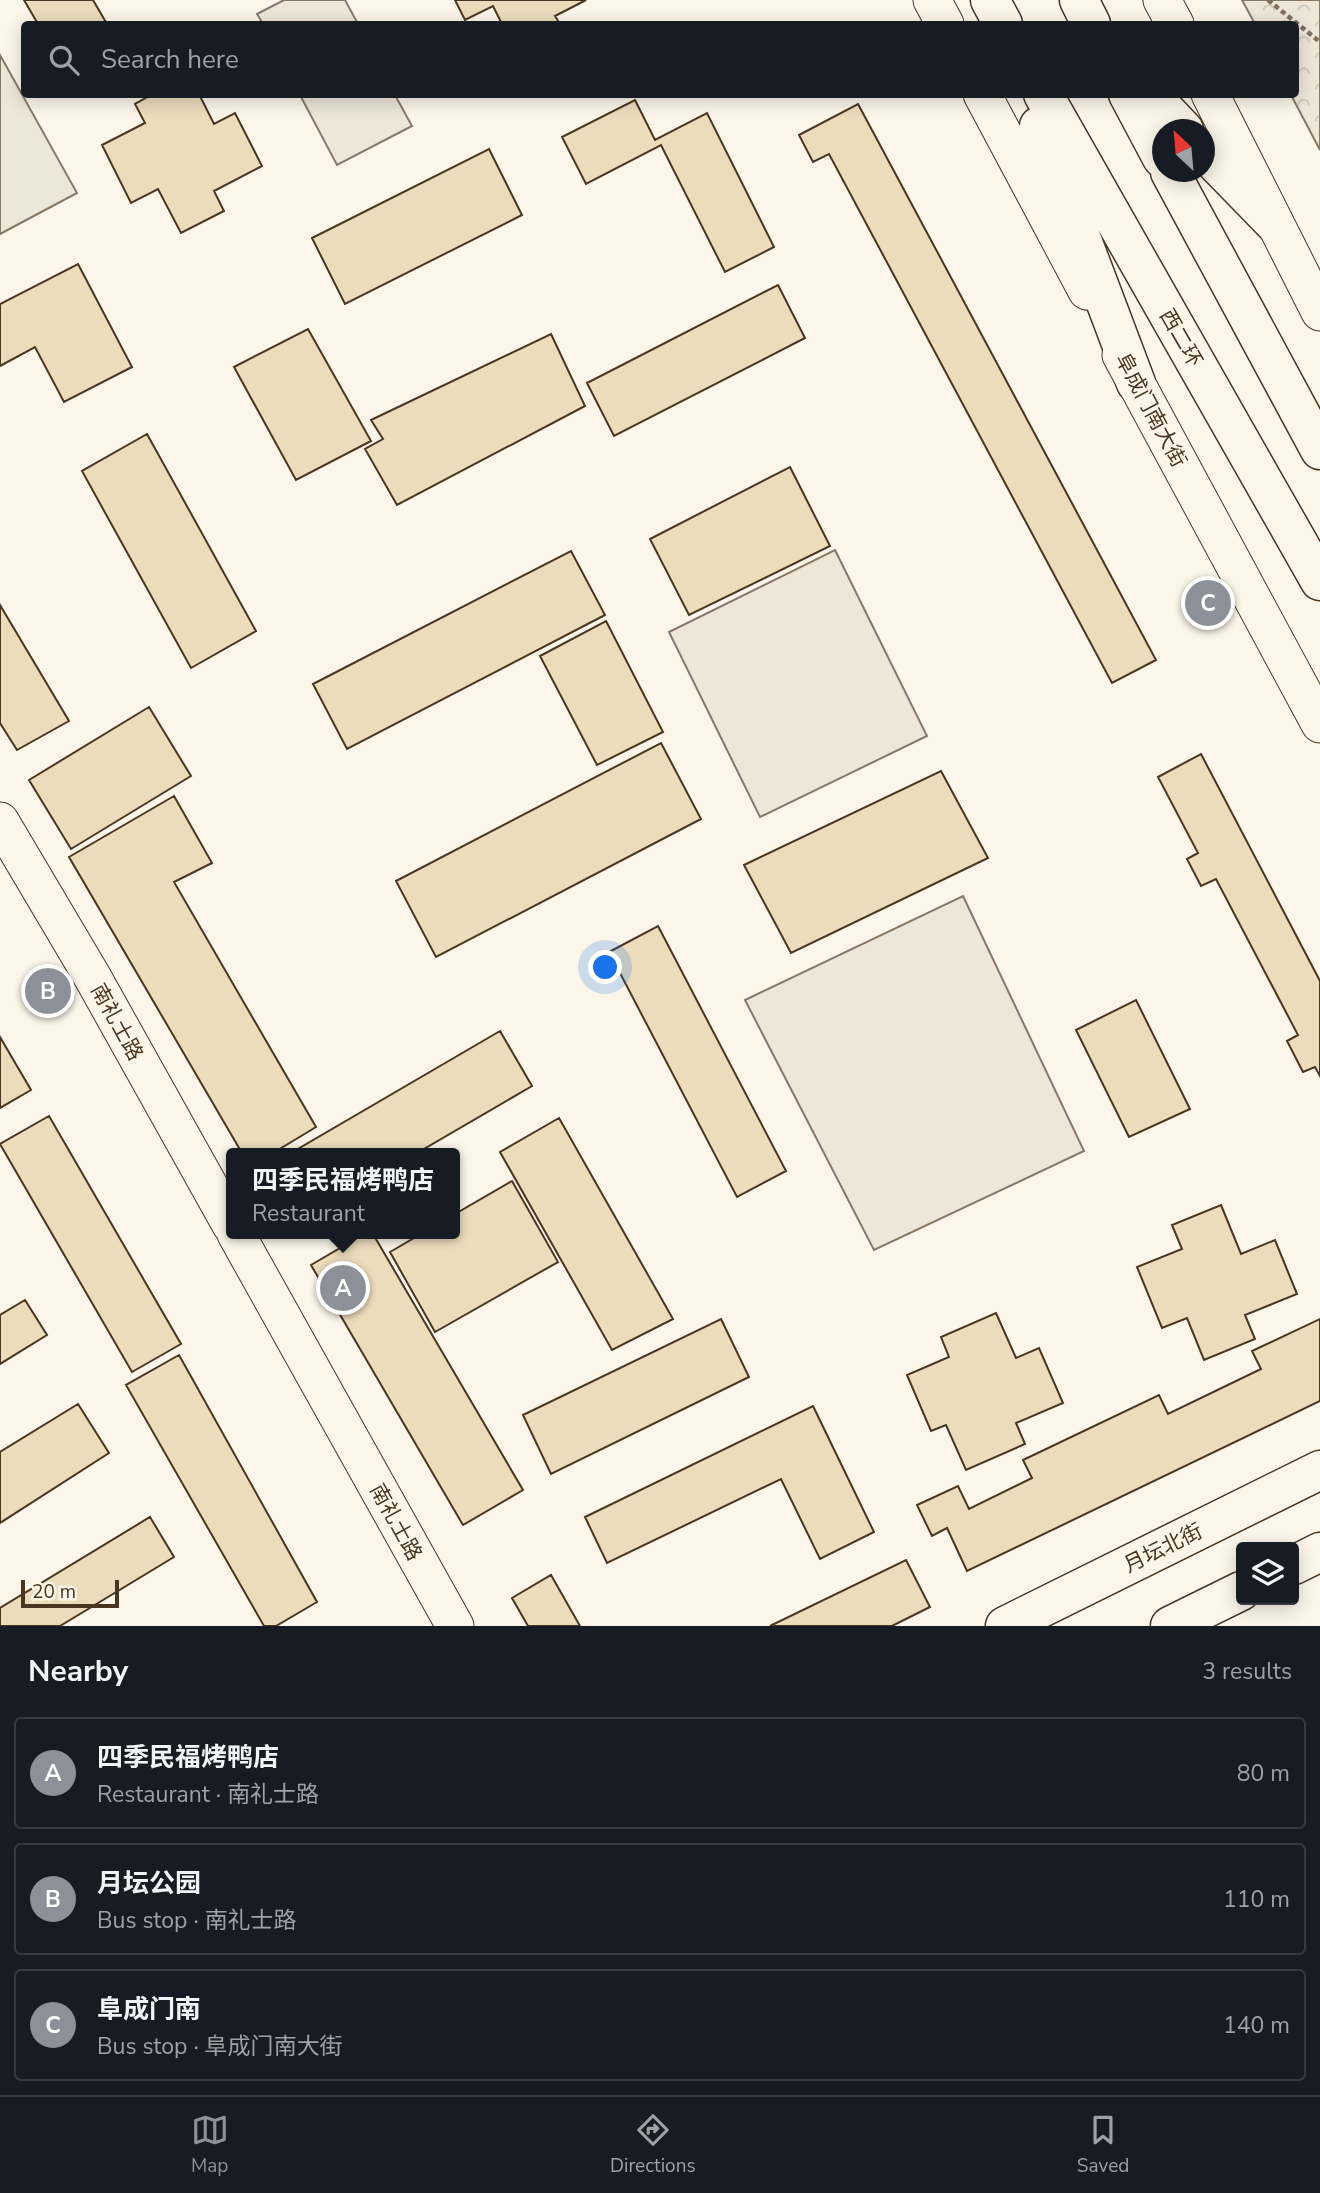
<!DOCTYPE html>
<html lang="en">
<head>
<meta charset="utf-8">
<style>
	body { margin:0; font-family:"Nunito Sans","Noto Sans SC",sans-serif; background:#242831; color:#f1f3f6 }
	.controls { position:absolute; right:21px; bottom:21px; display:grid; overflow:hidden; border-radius:7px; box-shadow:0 4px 18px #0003 }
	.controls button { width:63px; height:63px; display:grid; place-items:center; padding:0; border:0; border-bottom:2px solid #363941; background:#171b24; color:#f1f3f6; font:35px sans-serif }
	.compass { position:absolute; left:1152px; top:119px; width:63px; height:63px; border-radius:50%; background:#171b24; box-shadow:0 4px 18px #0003; rotate:334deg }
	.scale { position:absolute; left:21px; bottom:18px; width:98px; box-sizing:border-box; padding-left:7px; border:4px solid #4a3520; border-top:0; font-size:19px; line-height:24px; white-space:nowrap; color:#4a3520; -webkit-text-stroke:5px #fbf6e9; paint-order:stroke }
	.you { position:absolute; left:606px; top:968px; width:24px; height:24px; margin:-18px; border:5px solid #fff; border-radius:50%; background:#1a73e8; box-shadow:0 0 0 10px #1a73e833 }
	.badge { display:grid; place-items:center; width:46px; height:46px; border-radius:50%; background:#8c9099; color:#fff; font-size:23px; font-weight:700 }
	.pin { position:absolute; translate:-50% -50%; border:4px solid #fff; box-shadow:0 2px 7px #0006 }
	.popup { position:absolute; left:226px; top:1148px; width:234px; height:91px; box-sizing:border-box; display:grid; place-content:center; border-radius:7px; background:#171b24; filter:drop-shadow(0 2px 5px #0005); font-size:23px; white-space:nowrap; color:#9ea1a6 }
	.popup b { font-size:26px; color:#f1f3f6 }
	.popup::after { content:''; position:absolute; left:50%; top:100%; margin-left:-14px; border:14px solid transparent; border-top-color:#171b24 }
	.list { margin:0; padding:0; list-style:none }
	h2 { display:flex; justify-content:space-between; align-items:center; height:91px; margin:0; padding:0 28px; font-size:30px }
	h2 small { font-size:23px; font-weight:400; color:#9ea1a6 }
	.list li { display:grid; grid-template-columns:46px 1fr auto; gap:21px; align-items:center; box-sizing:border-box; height:112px; margin:0 14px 14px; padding:0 14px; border:2px solid #363941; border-radius:7px }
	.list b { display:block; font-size:26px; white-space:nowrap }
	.list p { margin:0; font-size:23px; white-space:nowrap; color:#9ea1a6 }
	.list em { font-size:23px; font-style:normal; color:#9ea1a6 }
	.icon { flex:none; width:38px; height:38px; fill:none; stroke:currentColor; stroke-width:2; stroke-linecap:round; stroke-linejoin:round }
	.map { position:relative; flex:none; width:1320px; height:1626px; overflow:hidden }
	.search { position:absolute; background:#171b24; box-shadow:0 4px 18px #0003; left:21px; right:21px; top:21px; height:77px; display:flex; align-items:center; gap:18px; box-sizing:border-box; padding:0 24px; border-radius:7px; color:#9ea1a6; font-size:26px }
	.sheet { height:469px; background:#171b24 }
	nav { display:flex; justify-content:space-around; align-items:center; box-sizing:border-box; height:98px; border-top:2px solid #363941; background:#171b24; font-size:19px; color:#9ea1a6 }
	nav a { display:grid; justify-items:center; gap:4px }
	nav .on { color:#8c9099 }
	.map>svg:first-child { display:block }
	.forest { fill:url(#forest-crowns); stroke:#887966; stroke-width:2 }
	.pitch { fill:#ede6d9; stroke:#887966; stroke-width:2 }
	.parking { fill:#ede7d9; stroke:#887966; stroke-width:2 }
	.building { fill:#ecdcbc; stroke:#4a3520; stroke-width:2 }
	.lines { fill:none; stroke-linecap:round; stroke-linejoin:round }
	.tertiary-casing { stroke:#4a3520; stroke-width:39 }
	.secondary-casing { stroke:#4a3520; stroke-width:41 }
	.trunk-casing { stroke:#4a3520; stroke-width:41 }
	.path { stroke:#7f6f5c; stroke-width:4.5; stroke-dasharray:5 3.5; stroke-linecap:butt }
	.tertiary { stroke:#fbf6e9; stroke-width:37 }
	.secondary { stroke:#fbf6e9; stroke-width:38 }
	.trunk { stroke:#fbf6e9; stroke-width:38 }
	.labels { text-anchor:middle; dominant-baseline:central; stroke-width:5; stroke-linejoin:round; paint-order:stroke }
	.street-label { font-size:21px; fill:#4a3520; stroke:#fbf6e9 }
</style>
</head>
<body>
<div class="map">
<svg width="1320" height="1626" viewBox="0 0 1320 1626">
	<defs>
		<pattern id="forest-crowns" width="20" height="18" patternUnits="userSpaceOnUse" patternTransform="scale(1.75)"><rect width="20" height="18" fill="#ede6d9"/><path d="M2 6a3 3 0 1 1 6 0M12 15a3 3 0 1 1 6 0" fill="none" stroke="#cdc6ba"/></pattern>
	</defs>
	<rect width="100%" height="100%" fill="#fbf6e9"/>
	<path class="forest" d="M1242 0H1320V150L1291 95 1296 94V24H1255Z"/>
	<path class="pitch" d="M284 0H345L358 24H263L257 14Z
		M300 95H395L412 126 337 165Z
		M835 550 927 736 760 817 669 632Z
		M963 896 1084 1151 874 1250 745 1000Z"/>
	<path class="parking" d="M0 55 77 193 0 234Z"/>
	<path class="building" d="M24 0H93L107 24H38Z
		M455 0H586L555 16 560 24H502L493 6 465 20Z
		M153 94H199L214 124 235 113 262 166 214 191 224 211 181 233 158 189 131 203 102 145 145 123 135 104Z
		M635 100 655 140 707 113 774 247 725 272 661 145 586 184 562 137Z
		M858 104 1156 660 1112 683 829 154 813 162 799 135Z
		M489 149 522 215 345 304 312 238Z
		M78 264 132 367 64 402 35 347 0 366V304Z
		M778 285 805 338 614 436 587 383Z
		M308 329 371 441 296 480 234 367Z
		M551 334 585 406 397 505 365 449 383 439 371 420Z
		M147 434 256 631 191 668 82 471Z
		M790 467 830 546 689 615 650 539Z
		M571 551 605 615 347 749 313 684Z
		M0 605 69 721 17 750 0 723Z
		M606 621 663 732 597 765 540 656Z
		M149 707 191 776 71 849 29 780Z
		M661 743 701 819 436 957 396 881Z
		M1201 754 1320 981V1076L1315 1067 1303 1072 1287 1041 1298 1035 1216 879 1201 886 1187 859 1198 853 1158 777Z
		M941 771 988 858 791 953 744 865Z
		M174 796 212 863 174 882 316 1127 273 1153H242L69 857Z
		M658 926 786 1171 737 1197 609 952Z
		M1136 1000 1190 1109 1129 1137 1076 1030Z
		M500 1031 532 1086 417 1153H291Z
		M0 1037 31 1090 0 1108Z
		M49 1116 181 1344 132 1372 0 1144Z
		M559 1118 673 1319 612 1350 500 1152Z
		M512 1181 558 1262 435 1332 390 1252 421 1234H455V1214Z
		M1221 1205 1241 1254 1275 1240 1297 1294 1245 1315 1255 1339 1204 1360 1187 1318 1162 1328 1137 1267 1182 1249 1172 1225Z
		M364 1234H373L523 1490 463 1525 311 1265Z
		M25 1300 47 1335 0 1364V1315Z
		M996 1313 1016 1358 1039 1348 1063 1403 1016 1423 1025 1444 966 1470 946 1425 931 1431 907 1375 949 1357 941 1337Z
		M721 1319 749 1377 551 1474 523 1415Z
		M1320 1319V1401L967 1571 947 1528 932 1536 917 1505 958 1486 969 1509 1032 1478 1023 1460 1159 1395 1168 1414 1261 1369 1252 1351Z
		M179 1355 317 1602 276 1626H264L126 1385Z
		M78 1404 109 1453 0 1523V1452Z
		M813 1406 874 1532 820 1559 781 1479 607 1563 585 1517Z
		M150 1517 174 1557 60 1626H0V1608Z
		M906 1560 930 1607 892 1626H770Z
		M551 1575 580 1626H528L512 1598Z"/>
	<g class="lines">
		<g class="tertiary-casing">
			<path id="tertiary" d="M932 0 945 24
				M1162 0 1175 24
				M982 94 1087 291
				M1210 94 1320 312
				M1121 355 1320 724
				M0 821 93 978 231 1225
				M236 1234 455 1626"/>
		</g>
		<g class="secondary-casing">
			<path id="secondary" d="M1294 1565 1320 1552
				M1005 1626 1320 1470
				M1170 1626 1241 1591"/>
		</g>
		<g class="trunk-casing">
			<path id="trunk" d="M990 0 1003 24
				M1079 0 1091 24
				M1043 94 1320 581
				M1128 94 1162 158
				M1150 94 1184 130
				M1039 126 1136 383
				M1204 151 1274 223
				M1170 172 1320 450"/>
		</g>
		<path class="path" d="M1268 0 1320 42"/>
		<use href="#tertiary" class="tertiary"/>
		<use href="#secondary" class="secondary"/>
		<use href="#trunk" class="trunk"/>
	</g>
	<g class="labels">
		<g class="street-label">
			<text transform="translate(1181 338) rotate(60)">西二环</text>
			<text transform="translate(1151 410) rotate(62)">阜成门南大街</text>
			<text transform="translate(117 1022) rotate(61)">南礼士路</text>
			<text transform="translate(396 1522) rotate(61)">南礼士路</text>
			<text transform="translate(1163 1548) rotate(-26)">月坛北街</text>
		</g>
	</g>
</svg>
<div class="controls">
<button><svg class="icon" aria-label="layers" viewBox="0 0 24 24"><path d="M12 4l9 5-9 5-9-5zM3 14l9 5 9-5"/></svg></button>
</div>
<svg class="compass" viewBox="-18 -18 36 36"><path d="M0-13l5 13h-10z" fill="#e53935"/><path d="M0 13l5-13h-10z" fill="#9ea1a6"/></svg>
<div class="scale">20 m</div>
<div class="you"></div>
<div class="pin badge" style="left:343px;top:1288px">A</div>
<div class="popup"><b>四季民福烤鸭店</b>Restaurant</div>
<div class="pin badge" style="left:48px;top:991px">B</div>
<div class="pin badge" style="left:1208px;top:603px">C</div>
<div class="search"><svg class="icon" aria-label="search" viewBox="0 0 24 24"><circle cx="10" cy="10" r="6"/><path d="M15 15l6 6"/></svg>Search here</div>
</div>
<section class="sheet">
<h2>Nearby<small>3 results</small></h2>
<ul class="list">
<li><span class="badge">A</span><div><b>四季民福烤鸭店</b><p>Restaurant · 南礼士路</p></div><em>80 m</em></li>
<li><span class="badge">B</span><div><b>月坛公园</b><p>Bus stop · 南礼士路</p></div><em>110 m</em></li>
<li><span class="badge">C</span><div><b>阜成门南</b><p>Bus stop · 阜成门南大街</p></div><em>140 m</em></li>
</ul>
</section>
<nav>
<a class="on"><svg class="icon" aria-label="map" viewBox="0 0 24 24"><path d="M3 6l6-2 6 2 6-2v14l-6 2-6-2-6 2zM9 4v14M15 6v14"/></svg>Map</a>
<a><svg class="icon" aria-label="directions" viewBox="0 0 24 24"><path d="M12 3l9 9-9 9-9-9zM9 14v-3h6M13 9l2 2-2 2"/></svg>Directions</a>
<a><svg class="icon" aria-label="saved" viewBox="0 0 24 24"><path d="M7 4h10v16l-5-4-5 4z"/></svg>Saved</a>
</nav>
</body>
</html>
